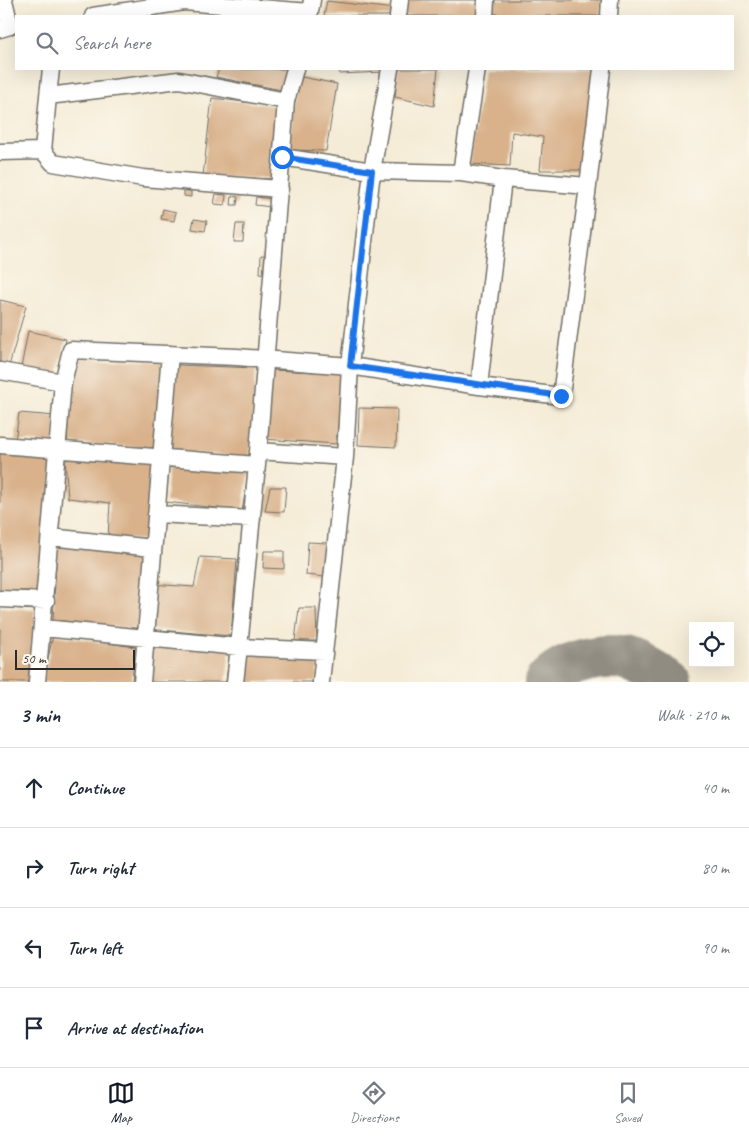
<!DOCTYPE html>
<html lang="en">
<head>
<meta charset="utf-8">
<style>
	body { margin:0; font-family:Caveat,sans-serif; background:#f6f6f7; color:#1f2937 }
	.controls { position:absolute; right:15px; bottom:15px; display:grid; overflow:hidden; border-radius:0px; box-shadow:0 5px 20px #0002 }
	.controls button { width:45px; height:45px; display:grid; place-items:center; padding:0; border:0; border-bottom:1px solid #e0e1e3; background:#fff; color:#1f2937; font:25px sans-serif }
	.scale { position:absolute; left:15px; bottom:12px; width:120px; box-sizing:border-box; padding-left:5px; border:2px solid #2b2b2b; border-top:0; font-size:14px; line-height:18px; white-space:nowrap; color:#2b2b2b; -webkit-text-stroke:4px #fbf7ec; paint-order:stroke }
	.stop { position:absolute; width:15px; height:15px; margin:-11px; border:4px solid #1a73e8; border-radius:50%; background:#fff }
	.stop.end { background:#1a73e8; border-color:#fff; box-shadow:0 1px 5px #0008 }
	.list { margin:0; padding:0; list-style:none }
	h2 { display:flex; justify-content:space-between; align-items:center; height:65px; margin:0; padding:0 20px; font-size:21px }
	h2 small { font-size:16px; font-weight:400; color:#747a83 }
	.list li { display:grid; grid-template-columns:32px 1fr auto; gap:15px; align-items:center; box-sizing:border-box; height:80px; padding:0 20px; border-top:1px solid #e0e1e3 }
	.list b { display:block; font-size:19px; white-space:nowrap }
	.list em { font-size:16px; font-style:normal; color:#747a83 }
	.icon { flex:none; width:28px; height:28px; fill:none; stroke:currentColor; stroke-width:2; stroke-linecap:round; stroke-linejoin:round }
	.map { position:relative; flex:none; width:749px; height:682px; overflow:hidden }
	.search { position:absolute; background:#fff; box-shadow:0 5px 20px #0002; left:15px; right:15px; top:15px; height:55px; display:flex; align-items:center; gap:12px; box-sizing:border-box; padding:0 18px; border-radius:0px; color:#747a83; font-size:19px }
	.sheet { height:385px; background:#fff }
	nav { display:flex; justify-content:space-around; align-items:center; box-sizing:border-box; height:70px; border-top:1px solid #e0e1e3; background:#fff; font-size:14px; color:#747a83 }
	nav a { display:grid; justify-items:center; gap:2px }
	nav .on { color:#111827 }
	.map>svg:first-child { display:block }
	.lines { fill:none; stroke-linecap:round; stroke-linejoin:round }
	.taxiway { stroke:#908c81; stroke-width:44 }
	.building { fill:#d9b28c }
	.minor-casing { stroke:#726f67; stroke-width:19 }
	.minor { stroke:#fff; stroke-width:16 }
	.route { stroke:#1a73e8; stroke-width:6 }
</style>
</head>
<body>
<div class="map">
<svg width="749" height="682" viewBox="0 0 749 682">
	<rect width="100%" height="100%" fill="#fbf7ec"/>
	<filter id="ink" filterUnits="userSpaceOnUse"><feTurbulence type="fractalNoise" baseFrequency=".02" numOctaves="2"/><feDisplacementMap in="SourceGraphic" scale="10" xChannelSelector="R" yChannelSelector="G"/><feConvolveMatrix kernelMatrix="1 2 1 2 8 2 1 2 1" color-interpolation-filters="sRGB"/></filter>
	<filter id="wash" filterUnits="userSpaceOnUse"><feTurbulence type="fractalNoise" baseFrequency=".0096" numOctaves="4" result="noise"/><feDisplacementMap in="SourceGraphic" scale="20" xChannelSelector="R" yChannelSelector="G"/><feGaussianBlur stdDeviation="1.12" result="paint"/><feColorMatrix in="noise" values="0 0 0 0 0 0 0 0 0 0 0 0 0 0 0 0 0 1.4 0 .05"/><feComposite in="paint" operator="in"/></filter>
	<g filter="url(#wash)">
		<rect width="100%" height="100%" fill="#f5ecd7"/>
		<g class="lines">
			<path class="taxiway" d="M546 682C563 661 608 651 632 661 645 666 658 675 670 682"/>
		</g>
		<g id="blocks">
			<path class="building" d="M404 0H482L479 16H405Z
				M491 0H602L600 16H513L489 13Z
				M327 1 395 9 393 16H324Z
				M219 69H287L282 90 216 77Z
				M340 69H384V72L339 74Z
				M398 69H438L434 106 395 97Z
				M484 69H595L587 170H540L543 137 512 132 510 166 470 164Z
				M297 76 337 84 326 151 290 150Z
				M212 98 277 106 273 179 203 176Z
				M184 191H191V197L184 196Z
				M216 194 226 195 225 205 214 204Z
				M232 196 238 197 237 205H231Z
				M256 197 273 199 272 207 255 205Z
				M163 209 176 212 174 221 161 219Z
				M194 219 207 221 205 231 192 229Z
				M236 224H244L243 242H234Z
				M261 255 269 256 268 274 260 273Z
				M0 300 26 306 9 366 0 364Z
				M28 331 66 339 58 375 21 368Z
				M71 357 162 362 155 448 67 443Z
				M176 365 256 368 250 457 167 451Z
				M270 370 344 373 336 444 263 439Z
				M359 408 397 409 396 447 358 445Z
				M19 413 56 416 54 443 15 441Z
				M0 453 54 454 40 591H0Z
				M65 459 154 464 147 540 108 538 110 503 68 498Z
				M169 465 249 470 242 511 166 502Z
				M270 487H286L284 512 265 511Z
				M308 542 327 543 325 577 306 575Z
				M57 544 147 554 138 629 53 620Z
				M264 551H284V569L263 568Z
				M200 557 237 559 231 636 147 629 151 584 194 587Z
				M0 607 35 610 28 682H0Z
				M299 608H316L317 641H295Z
				M53 635 135 647 132 682H43Z
				M149 643 230 649 226 682H144Z
				M242 653 319 657 316 682H240Z"/>
		</g>
	</g>
	<g filter="url(#ink)">
		<use href="#blocks" fill-opacity="0" stroke="#726f67" stroke-width="1"/>
		<g class="lines">
			<g class="minor-casing">
				<path id="minor" d="M184 2 310 12 312 0
					M93 16 184 2 183 0
					M398 16 400 0
					M485 16 486 0
					M609 16 610 0
					M0 29 10 26 4 0
					M51 69 48 96 179 80 286 101 295 69
					M43 151 48 96
					M0 152 43 151 53 163 143 178 280 189
					M282 157 372 171 461 173
					M503 179 588 186 602 69
					M0 371 63 382
					M479 386 561 396 588 186
					M0 445 257 465 286 101
					M258 451 345 457
					M257 465 239 647 324 651
					M156 514 252 519
					M50 537 153 548
					M0 599 46 601
					M43 628 239 647 235 682
					M37 682 63 382 71 350 237 357 350 366 479 386 503 179 461 173 477 69
					M142 682 170 354
					M321 682 345 457 350 366 372 171 390 69"/>
			</g>
			<use href="#minor" class="minor"/>
		</g>
	</g>
	<g class="lines" filter="url(#ink)">
		<path class="route" d="M282 157 372 171 350 366 561 396"/>
	</g>
</svg>
<div class="controls">
<button><svg class="icon" aria-label="locate" viewBox="0 0 24 24"><circle cx="12" cy="12" r="6"/><path d="M12 2v4M12 18v4M2 12h4M18 12h4"/></svg></button>
</div>
<div class="scale">50 m</div>
<div class="stop" style="left:282px;top:157px"></div>
<div class="stop end" style="left:561px;top:396px"></div>
<div class="search"><svg class="icon" aria-label="search" viewBox="0 0 24 24"><circle cx="10" cy="10" r="6"/><path d="M15 15l6 6"/></svg>Search here</div>
</div>
<section class="sheet">
<h2>3 min<small>Walk · 210 m</small></h2>
<ul class="list">
<li><svg class="icon" aria-label="ahead" viewBox="0 0 24 24"><path d="M12 20V5M6 11l6-6 6 6"/></svg><div><b>Continue</b></div><em>40 m</em></li>
<li><svg class="icon" aria-label="right" viewBox="0 0 24 24"><path d="M7 20v-9h11M14 6l5 5-5 5"/></svg><div><b>Turn right</b></div><em>80 m</em></li>
<li><svg class="icon" aria-label="left" viewBox="0 0 24 24"><path d="M17 20v-9H6M10 6l-5 5 5 5"/></svg><div><b>Turn left</b></div><em>90 m</em></li>
<li><svg class="icon" aria-label="arrive" viewBox="0 0 24 24"><path d="M6 21V4h12l-3 4 3 4H6"/></svg><div><b>Arrive at destination</b></div></li>
</ul>
</section>
<nav>
<a class="on"><svg class="icon" aria-label="map" viewBox="0 0 24 24"><path d="M3 6l6-2 6 2 6-2v14l-6 2-6-2-6 2zM9 4v14M15 6v14"/></svg>Map</a>
<a><svg class="icon" aria-label="directions" viewBox="0 0 24 24"><path d="M12 3l9 9-9 9-9-9zM9 14v-3h6M13 9l2 2-2 2"/></svg>Directions</a>
<a><svg class="icon" aria-label="saved" viewBox="0 0 24 24"><path d="M7 4h10v16l-5-4-5 4z"/></svg>Saved</a>
</nav>
</body>
</html>
